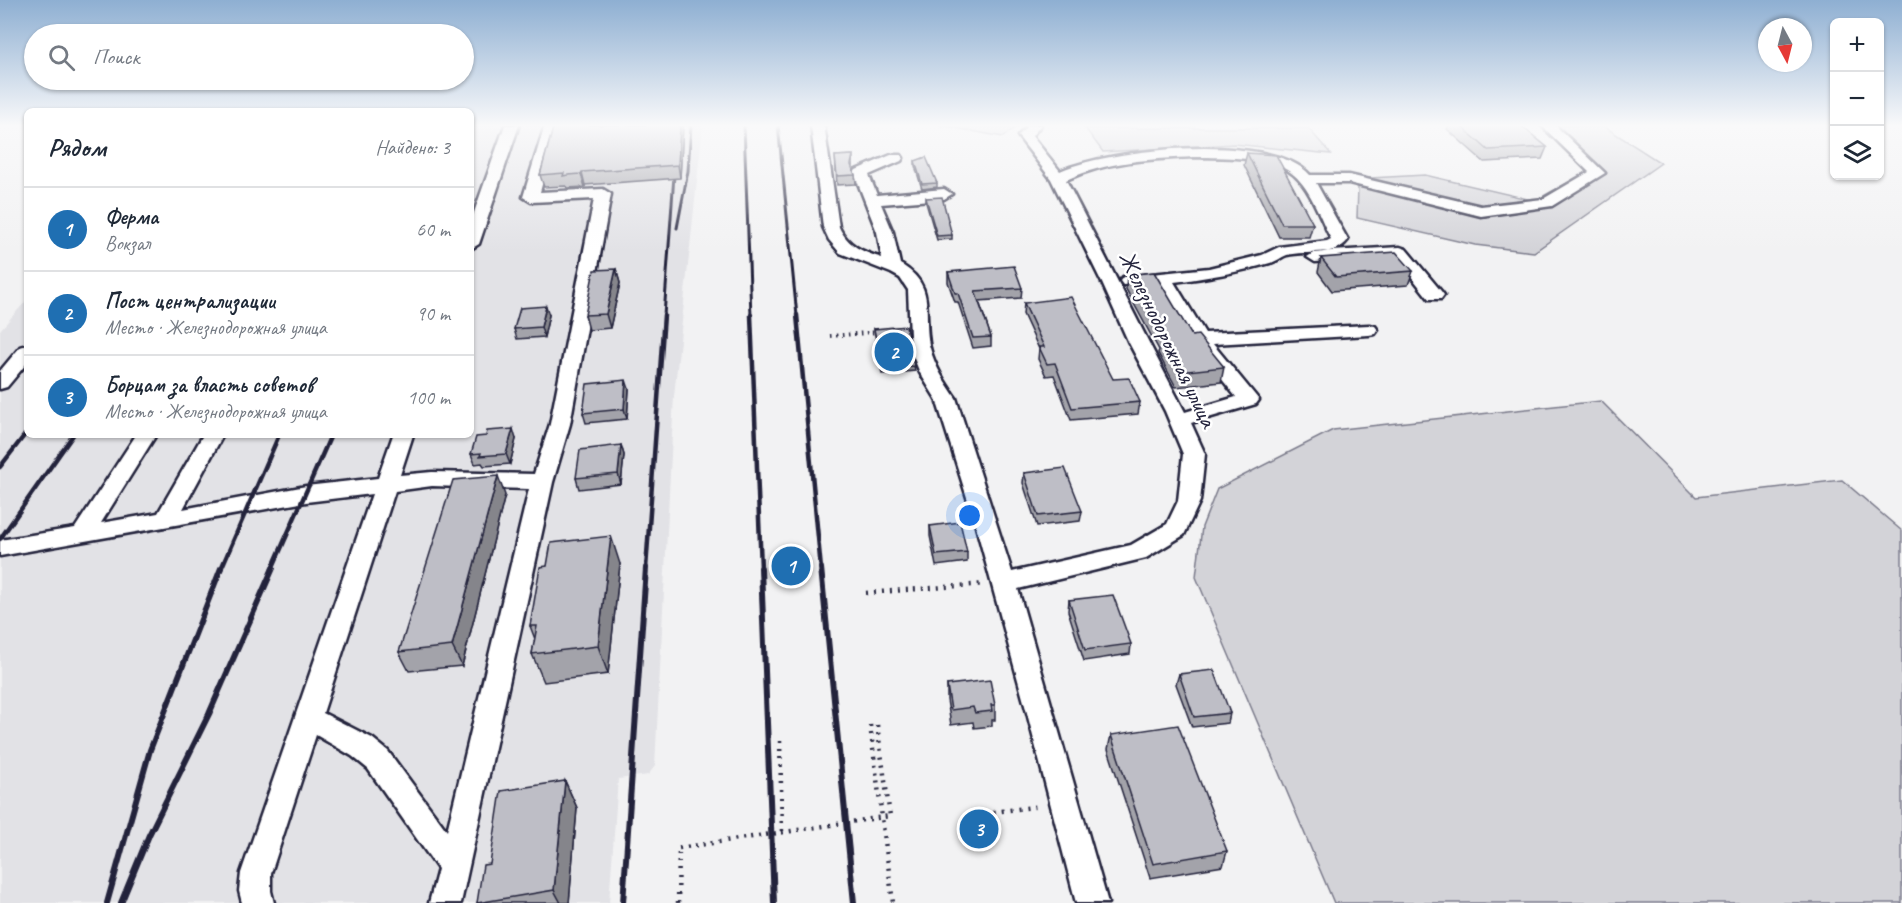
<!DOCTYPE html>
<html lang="ru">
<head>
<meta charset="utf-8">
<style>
	body { margin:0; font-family:Caveat,sans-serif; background:#f6f6f7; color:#1f2937 }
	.controls { position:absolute; right:18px; top:18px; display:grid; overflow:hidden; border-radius:9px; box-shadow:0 2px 4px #0004 }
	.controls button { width:54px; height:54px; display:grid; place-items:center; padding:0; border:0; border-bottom:2px solid #e0e1e3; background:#fff; color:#1f2937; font:30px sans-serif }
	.compass { position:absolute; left:1758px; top:18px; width:54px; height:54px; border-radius:50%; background:#fff; box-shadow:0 2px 4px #0004; rotate:173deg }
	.you { position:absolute; left:970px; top:516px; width:21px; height:21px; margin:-15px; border:4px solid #fff; border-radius:50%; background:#1a73e8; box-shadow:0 0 0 9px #1a73e833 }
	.badge { display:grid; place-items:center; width:39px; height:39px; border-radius:50%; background:#1f6fb2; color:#fff; font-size:20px; font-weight:700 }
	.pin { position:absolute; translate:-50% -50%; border:3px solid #fff; box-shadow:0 2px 6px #0006 }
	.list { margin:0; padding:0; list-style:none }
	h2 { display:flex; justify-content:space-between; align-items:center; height:78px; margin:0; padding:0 24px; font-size:26px }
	h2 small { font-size:20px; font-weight:400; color:#747a83 }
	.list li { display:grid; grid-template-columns:39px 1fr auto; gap:18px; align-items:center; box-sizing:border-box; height:84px; padding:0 24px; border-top:2px solid #e0e1e3 }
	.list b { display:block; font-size:22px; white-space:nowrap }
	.list p { margin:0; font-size:20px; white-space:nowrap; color:#747a83 }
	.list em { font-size:20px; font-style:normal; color:#747a83 }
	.icon { flex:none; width:33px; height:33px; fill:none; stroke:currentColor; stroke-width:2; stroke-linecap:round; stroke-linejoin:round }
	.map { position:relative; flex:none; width:1902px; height:903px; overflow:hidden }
	.search { position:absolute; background:#fff; box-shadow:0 2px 4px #0004; left:24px; top:24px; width:450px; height:66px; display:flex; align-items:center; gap:15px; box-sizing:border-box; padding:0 21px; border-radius:33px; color:#747a83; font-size:22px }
	.panel { position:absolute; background:#fff; box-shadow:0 2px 4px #0004; left:24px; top:108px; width:450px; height:330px; border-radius:9px }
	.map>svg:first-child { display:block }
	.built { fill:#e2e2e6 }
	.green { fill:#d3d3d8; stroke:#7a7a8a; stroke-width:1.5 }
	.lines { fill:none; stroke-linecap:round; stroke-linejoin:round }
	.minor-casing { stroke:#22223b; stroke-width:5 }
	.path-far1 { stroke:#22223b; stroke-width:4; stroke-dasharray:1.5 4.5; stroke-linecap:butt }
	.path { stroke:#22223b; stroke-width:4.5; stroke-dasharray:2 6; stroke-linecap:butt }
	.minor { fill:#fff; fill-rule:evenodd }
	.rail-far2 { stroke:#22223b; stroke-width:3 }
	.rail-far1 { stroke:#22223b; stroke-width:4.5 }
	.rail { stroke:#22223b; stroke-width:6 }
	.path-bridge { stroke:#22223b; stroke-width:4.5; stroke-dasharray:2 6; stroke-linecap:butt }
	.wall { fill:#a3a3aa; stroke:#22223b; stroke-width:1.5 }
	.shaded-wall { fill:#85858b; stroke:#22223b; stroke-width:1.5 }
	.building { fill:#bebec6; stroke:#22223b; stroke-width:1.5 }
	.labels { text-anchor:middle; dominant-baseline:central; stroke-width:5; stroke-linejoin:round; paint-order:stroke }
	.street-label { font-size:24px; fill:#22223b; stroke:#fff }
</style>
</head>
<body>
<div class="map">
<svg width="1902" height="903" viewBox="0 0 1902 903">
	<rect width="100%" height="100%" fill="#f2f2f3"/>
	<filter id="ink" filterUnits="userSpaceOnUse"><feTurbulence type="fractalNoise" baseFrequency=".0167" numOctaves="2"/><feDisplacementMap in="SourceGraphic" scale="12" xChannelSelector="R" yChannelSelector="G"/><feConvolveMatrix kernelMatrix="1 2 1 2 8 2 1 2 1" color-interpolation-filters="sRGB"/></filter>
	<g filter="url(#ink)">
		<path class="built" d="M471 125H703L674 396 655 766 648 775 618 779 609 903H0V330L27 300V435H471Z"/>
		<path class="green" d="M940 125H1018L1003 137Z
			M1542 125H1602L1661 163 1534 252 1475 245 1357 218 1358 187 1370 178 1425 175 1536 201C1552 189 1572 183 1588 170Z
			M1085 128H1308L1331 154 1234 144 1103 152Z
			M1601 401 1696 497 1842 480 1902 531V903H1334L1196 577 1202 527 1217 489 1333 430Z"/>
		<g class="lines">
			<g class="minor-casing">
				<path id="minor" d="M505 125H519L479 244 471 249V221Z
					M545 125H558L540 192 603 189 611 194 570 424 553 482 461 903H429L438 869 368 769 352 756 316 735 271 873V891L274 903H242L239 891 241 873 372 494 306 502 0 556V540L75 528 136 435H156L101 523 158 513 203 435H223L183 509 306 486 378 478 393 435H413L400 475 432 472 534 474 550 424 594 199 531 202 523 197ZM432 486 529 489 447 831 388 751 372 738 323 713 395 491Z
					M811 125H824L839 227C848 246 863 252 882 258L877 232 854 173 856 170 891 155H901L903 158 901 161 869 175 877 195 944 189 952 194 944 199 881 204 893 232 900 264C938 286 922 313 930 348 935 367 945 382 956 398L1012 572 1131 545 1167 524 1178 501 1183 454 1165 411 1128 341 1102 283 1051 179 1018 136 1028 125H1041L1032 136 1060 171C1109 149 1271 131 1310 175H1349L1481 206 1543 199 1589 172 1541 125H1555L1605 173 1552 206 1481 216 1349 183H1316L1348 240C1335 258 1306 250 1287 255 1281 257 1276 262 1270 263 1239 272 1207 278 1174 282L1205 333 1369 325 1375 326 1378 330 1375 334 1369 335 1213 344 1259 400 1256 404 1191 423 1205 454 1200 501 1184 535 1146 558 1018 589 1108 903H1076L1027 713 975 523 936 399 920 373 913 356 910 336 908 290 900 278 891 273 840 253 829 240 823 227ZM1194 157C1222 158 1272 155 1294 175 1312 191 1320 218 1331 239L1327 241 1279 247 1262 255 1209 268 1123 277 1120 281 1123 285 1158 283 1190 339 1236 397 1185 412C1144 335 1106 257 1066 180 1107 161 1150 159 1194 157Z
					M1400 247 1406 249 1441 291 1444 295 1441 299H1429L1396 257 1315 262 1307 257 1315 252Z
					M27 345V363L7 387 0 389V371L20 347Z"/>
			</g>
			<path class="path-far1" d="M830 336 879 332"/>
			<path class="path" d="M866 593 985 584
				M870 725 893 903
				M877 725 890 816
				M780 741 782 832
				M979 829 977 814 1041 806
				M678 903 679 848"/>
			<use href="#minor" class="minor"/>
			<path class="rail-far2" d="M744 125 751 316
				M778 125 797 316
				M677 228 688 171 691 125
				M664 316 675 161"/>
			<path class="rail-far1" d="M751 315 761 569
				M797 315 821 569
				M0 467 27 432
				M0 539 73 435
				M221 569 279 435
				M272 569 331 435
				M646 569 664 315"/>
			<path class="rail" d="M761 568 774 903
				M821 568 854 903
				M107 903 150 750 221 568
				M121 903 149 835 209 714 273 568
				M623 903 646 568"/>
			<path class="path-bridge" d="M679 848 890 816"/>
		</g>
		<path class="wall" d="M554 125H683L680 178 585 185V187L567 188 566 186 544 187 540 175Z
			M1449 125H1520L1547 147 1542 159 1484 162 1447 129Z
			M1247 153 1313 224 1309 237H1279L1244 165Z
			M853 155V169L855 175 856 184 837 185 835 156Z
			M915 161 937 183V187L922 189 915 166Z
			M926 198 952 235V239L937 240 926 203Z
			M1321 258 1413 271 1408 285 1332 291 1318 272Z
			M616 269 620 283 610 328 589 330 585 315Z
			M948 272 1022 288 1021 298 979 301 991 337V346L973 348 958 302H955L948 282Z
			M1127 275 1224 367 1221 382 1176 387 1158 353 1159 350 1126 289Z
			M1024 303 1140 402 1138 414 1071 420 1054 375 1046 376 1038 359 1039 349 1023 314Z
			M549 315 544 337 517 339 514 329Z
			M874 329 914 366 915 371 882 374Z
			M629 389 627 419 586 423 583 413Z
			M516 439 510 464 484 466 482 463 475 464 471 454Z
			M621 445 624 455 621 484 579 489 576 478Z
			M1024 473 1082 511 1080 521 1037 526 1023 483Z
			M505 495 462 666 409 671 399 652Z
			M930 526 967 552V562L936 566 930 536Z
			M620 564 608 674 544 682 532 654 535 639 530 626 547 566Z
			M1069 600 1131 644 1130 654 1084 661 1068 611Z
			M1179 674 1230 713 1228 723 1192 727 1176 684Z
			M947 685 995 705V720H992V726L974 728 973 722 951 725 947 700Z
			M1111 735 1227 851 1223 866 1150 878 1108 749Z
			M565 781 577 808 569 903H477L490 864Z"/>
		<path class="shaded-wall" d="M680 125H683L680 178 678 165Z
			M582 172 585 185V187L581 174Z
			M616 269 620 283 610 328 606 314Z
			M546 306 549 315 544 337 541 327Z
			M626 380 629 389 627 419 624 409Z
			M513 429 516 439 510 464 506 454Z
			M621 445 624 455 621 484 618 474Z
			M498 476 505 495 462 666 452 646Z
			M611 536 620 564 608 674 598 646Z
			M565 781 577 808 569 903H561L554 890Z"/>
		<path class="building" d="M554 125H680L678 165 582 172 581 174 568 175 563 176 564 173 540 175Z
			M1460 125H1520L1547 147 1488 150Z
			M1247 153 1276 155 1313 224H1282Z
			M853 155 851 165 855 175 837 176 835 156Z
			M926 157 937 183 922 184 915 161Z
			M942 197 952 235 937 236 926 198Z
			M1396 252 1413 271 1336 277 1321 258Z
			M1014 266 1022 288 975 291 991 337 973 338 958 293H955L948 272Z
			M616 269 606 314 585 315 594 270Z
			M1154 272 1192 336 1198 335 1224 367 1179 372 1160 339H1163L1127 275Z
			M1071 297 1113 379 1129 378 1140 402 1072 408 1055 363 1047 364 1039 347H1044L1024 303Z
			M546 306 541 327 514 329 520 308Z
			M906 326 914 366 882 369 874 329Z
			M626 380 624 409 583 413 587 384Z
			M513 429 506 454 480 456 481 453 471 454 476 437 486 436 487 431Z
			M621 445 618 474 576 478 580 450Z
			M1065 468 1082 511 1038 516 1024 473Z
			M498 476 452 646 399 652 453 480Z
			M960 522 967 552 936 555 930 526Z
			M611 536 598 646 532 654 537 626H530L540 567 547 566 551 543Z
			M1113 595 1131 644 1085 650 1069 600Z
			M1214 670 1230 713 1194 717 1179 674Z
			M990 680 995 705H991L992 711 975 713 973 707 951 710 947 685Z
			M1178 725 1227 851 1153 864 1111 735Z
			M565 781 554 890 477 903 483 865 490 864 501 791Z"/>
	</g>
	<linearGradient id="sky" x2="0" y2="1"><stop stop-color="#8eafd2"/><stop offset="0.5" stop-color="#f9f9fa"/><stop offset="1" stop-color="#f9f9fa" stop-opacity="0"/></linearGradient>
	<rect width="1902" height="251" fill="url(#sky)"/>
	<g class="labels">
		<g class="street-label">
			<text transform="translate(1168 339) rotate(64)">Железнодорожная улица</text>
		</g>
	</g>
</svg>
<div class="controls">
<button>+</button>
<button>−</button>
<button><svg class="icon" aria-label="layers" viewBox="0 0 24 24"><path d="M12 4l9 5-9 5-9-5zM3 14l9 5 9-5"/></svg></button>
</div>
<svg class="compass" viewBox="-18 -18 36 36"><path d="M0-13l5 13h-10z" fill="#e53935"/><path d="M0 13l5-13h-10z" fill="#747a83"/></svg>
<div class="you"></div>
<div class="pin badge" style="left:791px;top:566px">1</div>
<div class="pin badge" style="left:894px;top:352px">2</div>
<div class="pin badge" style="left:979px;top:829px">3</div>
<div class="search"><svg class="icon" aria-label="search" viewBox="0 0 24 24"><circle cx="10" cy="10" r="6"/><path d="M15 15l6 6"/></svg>Поиск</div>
<section class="panel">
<h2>Рядом<small>Найдено: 3</small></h2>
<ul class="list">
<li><span class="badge">1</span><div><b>Ферма</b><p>Вокзал</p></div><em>60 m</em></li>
<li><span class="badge">2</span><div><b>Пост централизации</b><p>Место · Железнодорожная улица</p></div><em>90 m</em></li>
<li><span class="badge">3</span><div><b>Борцам за власть советов</b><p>Место · Железнодорожная улица</p></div><em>100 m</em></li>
</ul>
</section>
</div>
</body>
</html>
